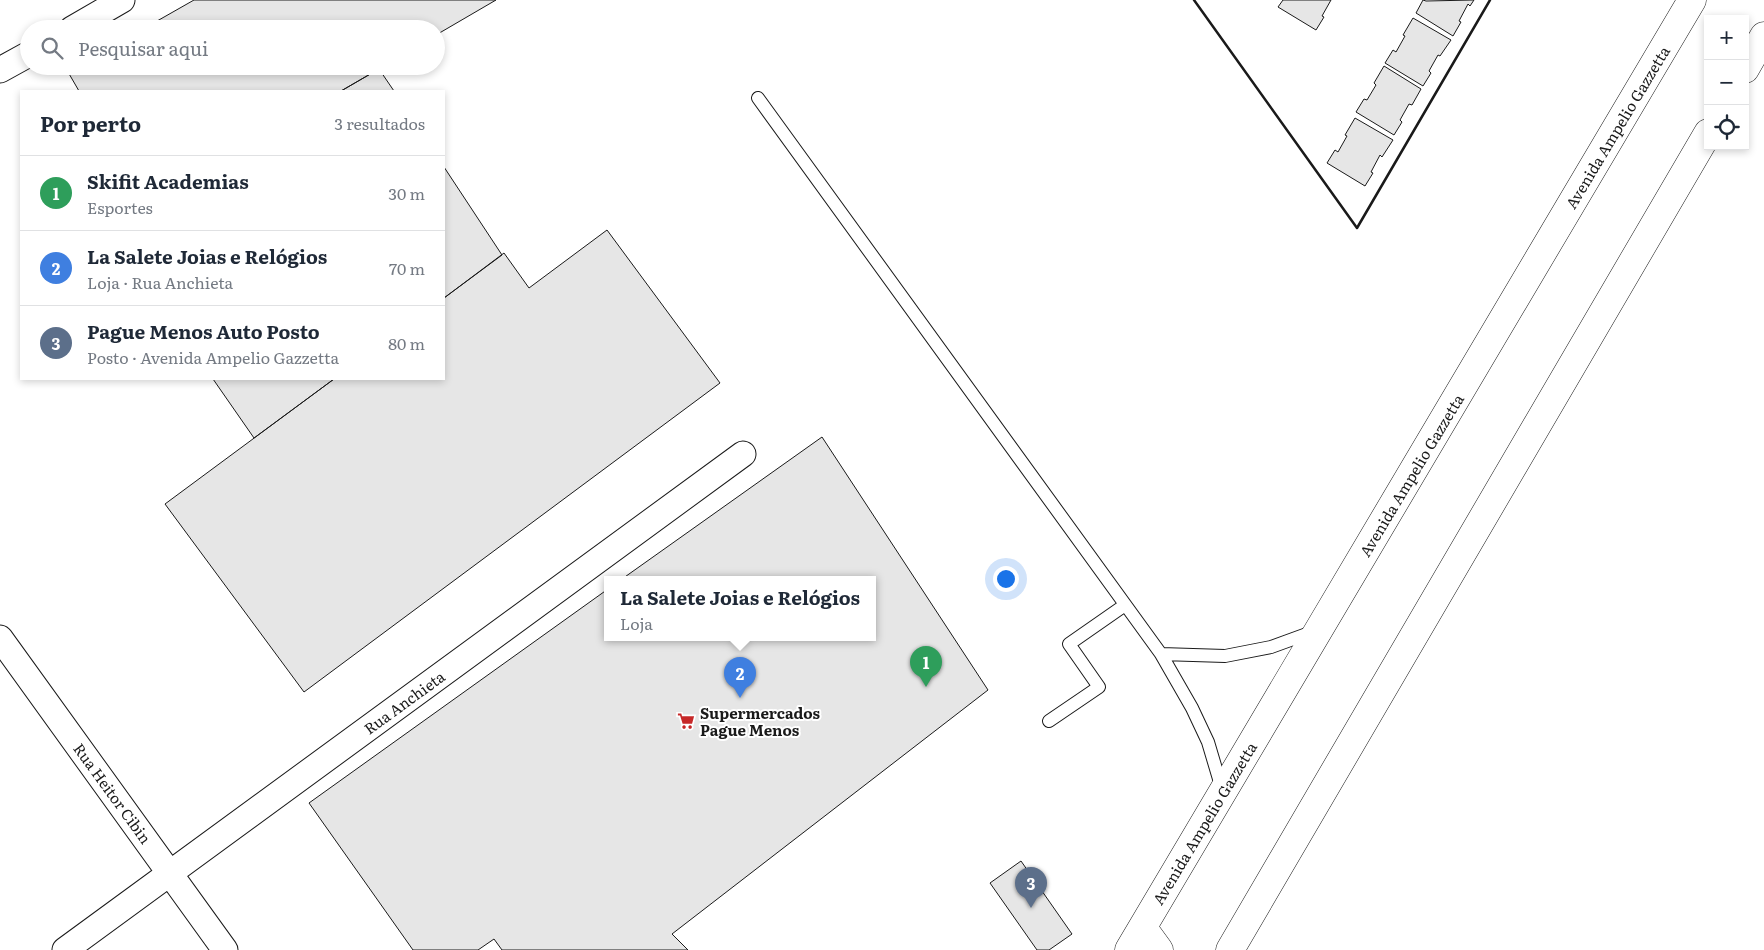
<!DOCTYPE html>
<html lang="pt">
<head>
<meta charset="utf-8">
<style>
	body { margin:0; font-family:Literata,serif; background:#f2f2f3; color:#1f2937 }
	.controls { position:absolute; right:15px; top:15px; display:grid; overflow:hidden; border-radius:0px; box-shadow:0 2px 8px #0003 }
	.controls button { width:45px; height:45px; display:grid; place-items:center; padding:0; border:0; border-bottom:1px solid #e0e1e3; background:#fff; color:#1f2937; font:25px sans-serif }
	.you { position:absolute; left:1005px; top:578px; width:18px; height:18px; margin:-12px; border:4px solid #fff; border-radius:50%; background:#1a73e8; box-shadow:0 0 0 8px #1a73e833 }
	.badge { display:grid; place-items:center; width:32px; height:32px; border-radius:50%; background:#d93025; color:#fff; font-size:16px; font-weight:700 }
	.pin { position:absolute; translate:-50% -41px; filter:drop-shadow(0 1px 2px #0008) }
	.pin::after { content:''; position:absolute; top:26px; width:18px; height:15px; background:inherit; clip-path:polygon(0 0,100% 0,50% 100%) }
	.popup { position:absolute; left:604px; top:576px; width:272px; height:65px; box-sizing:border-box; display:grid; place-content:center; border-radius:0px; background:#fff; filter:drop-shadow(0 1px 4px #0005); font-size:16px; white-space:nowrap; color:#747a83 }
	.popup b { font-size:19px; color:#1f2937 }
	.popup::after { content:''; position:absolute; left:50%; top:100%; margin-left:-10px; border:10px solid transparent; border-top-color:#fff }
	.list { margin:0; padding:0; list-style:none }
	h2 { display:flex; justify-content:space-between; align-items:center; height:65px; margin:0; padding:0 20px; font-size:21px }
	h2 small { font-size:16px; font-weight:400; color:#747a83 }
	.list li { display:grid; grid-template-columns:32px 1fr auto; gap:15px; align-items:center; box-sizing:border-box; height:75px; padding:0 20px; border-top:1px solid #e0e1e3 }
	.list b { display:block; font-size:19px; white-space:nowrap }
	.list p { margin:0; font-size:16px; white-space:nowrap; color:#747a83 }
	.list em { font-size:16px; font-style:normal; color:#747a83 }
	.icon { flex:none; width:28px; height:28px; fill:none; stroke:currentColor; stroke-width:2; stroke-linecap:round; stroke-linejoin:round }
	.map { position:relative; flex:none; width:1764px; height:950px; overflow:hidden }
	.search { position:absolute; background:#fff; box-shadow:0 2px 8px #0003; left:20px; top:20px; width:425px; height:55px; display:flex; align-items:center; gap:12px; box-sizing:border-box; padding:0 18px; border-radius:28px; color:#747a83; font-size:19px }
	.panel { position:absolute; background:#fff; box-shadow:0 2px 8px #0003; left:20px; top:90px; width:425px; height:290px; border-radius:0px }
	.map>svg:first-child { display:block }
	.building { fill:#e6e6e6; stroke:#1a1a1a }
	.lines { fill:none; stroke-linecap:round; stroke-linejoin:round }
	.lane-casing { stroke:#1a1a1a; stroke-width:14 }
	.street-casing { stroke:#1a1a1a; stroke-width:27 }
	.primary-casing { stroke:#1a1a1a; stroke-width:29 }
	.lane { stroke:#fff; stroke-width:12 }
	.street { stroke:#fff; stroke-width:25 }
	.primary { stroke:#fff; stroke-width:28 }
	.wall { stroke:#1a1a1a; stroke-width:2.5 }
	.labels { text-anchor:middle; dominant-baseline:central; stroke-width:4; stroke-linejoin:round; paint-order:stroke }
	.street-label { font-size:15px; fill:#1a1a1a; stroke:#fff }
	.poi-label { font-size:15px; font-weight:bold; fill:#1a1a1a; stroke:#fff; text-anchor:start }
</style>
</head>
<body>
<div class="map">
<svg width="1764" height="950" viewBox="0 0 1764 950">
	<rect width="100%" height="100%" fill="#fff"/>
	<path class="building" d="M194 0H496L436 35V29H143Z
		M1283 0H1331L1322 16 1324 17 1316 30 1278 7Z
		M1423 0 1426 1 1474 0 1470 6 1468 4 1459 21 1461 22 1453 36 1416 13Z
		M1413 18 1451 40 1440 56 1438 55 1429 71 1431 73 1423 86 1385 63 1393 50 1396 52 1405 36 1403 35Z
		M78 66H384L341 91H79L68 72Z
		M1384 66 1421 89 1412 105 1409 104 1400 120 1402 122 1394 135 1356 112 1364 99 1367 100 1376 85 1374 83Z
		M379 69 394 91H341Z
		M1355 118 1393 140 1382 157 1380 155 1371 172 1373 173 1365 186 1327 163 1335 150 1338 152 1347 136 1345 135Z
		M444 167 502 255 444 298Z
		M607 230 720 383 304 692 165 504 334 379H444V298L504 253 529 288Z
		M213 379H334L254 438Z
		M822 437 988 690 672 934 688 950H502L494 939 478 950H413L309 803 608 589V637H872V579H622Z
		M1021 861 1072 934 1049 950H1037L990 883Z"/>
	<g class="lines">
		<g class="lane-casing">
			<path id="lane" d="M758 98 1161 654 1192 708 1208 742 1222 789
				M1161 654 1225 656 1271 647 1315 631
				M1049 721 1099 687 1069 644 1125 605"/>
		</g>
		<g class="street-casing">
			<path id="street" d="M72 29 122 0
				M0 70 29 54
				M0 638 225 950
				M65 950 743 454"/>
		</g>
		<g class="primary-casing">
			<path id="primary" d="M1745 69 1764 36
				M1143 928 1159 950
				M1129 950 1692 0
				M1230 950 1708 133"/>
		</g>
		<use href="#lane" class="lane"/>
		<use href="#street" class="street"/>
		<use href="#primary" class="primary"/>
		<path class="wall" d="M1194 0 1357 228 1490 0"/>
	</g>
	<defs>
		<g id="supermarket-bare" transform="scale(1.35)"><path d="M-6-5.5h2.5l.6 2H6L4.5 2H-2.5L-4.4-4H-6ZM-1.5 3.2a1.3 1.3 0 1 0 .1 0ZM3 3.2a1.3 1.3 0 1 0 .1 0Z" fill="#c62828" stroke="#fff" stroke-width="2.5" paint-order="stroke"/></g>
	</defs>
	<g fill-rule="evenodd">
		<use href="#supermarket-bare" x="686" y="721"/>
	</g>
	<g class="labels">
		<g class="street-label">
			<text transform="translate(1617 127) rotate(-59)">Avenida Ampelio Gazzetta</text>
			<text transform="translate(1411 475) rotate(-59)">Avenida Ampelio Gazzetta</text>
			<text transform="translate(404 702) rotate(-36)">Rua Anchieta</text>
			<text transform="translate(113 793) rotate(54)">Rua Heitor Cibin</text>
			<text transform="translate(1204 823) rotate(-59)">Avenida Ampelio Gazzetta</text>
		</g>
		<g class="poi-label">
			<text x="700" y="712">Supermercados<tspan x="700" dy="17">Pague Menos</tspan></text>
		</g>
	</g>
</svg>
<div class="controls">
<button>+</button>
<button>−</button>
<button><svg class="icon" aria-label="locate" viewBox="0 0 24 24"><circle cx="12" cy="12" r="6"/><path d="M12 2v4M12 18v4M2 12h4M18 12h4"/></svg></button>
</div>
<div class="you"></div>
<div class="pin badge" style="left:926px;top:687px;background:#2e9e5b">1</div>
<div class="pin badge" style="left:740px;top:698px;background:#3f7fe0">2</div>
<div class="popup"><b>La Salete Joias e Relógios</b>Loja</div>
<div class="pin badge" style="left:1031px;top:908px;background:#5c6f8a">3</div>
<div class="search"><svg class="icon" aria-label="search" viewBox="0 0 24 24"><circle cx="10" cy="10" r="6"/><path d="M15 15l6 6"/></svg>Pesquisar aqui</div>
<section class="panel">
<h2>Por perto<small>3 resultados</small></h2>
<ul class="list">
<li><span class="badge" style="background:#2e9e5b">1</span><div><b>Skifit Academias</b><p>Esportes</p></div><em>30 m</em></li>
<li><span class="badge" style="background:#3f7fe0">2</span><div><b>La Salete Joias e Relógios</b><p>Loja · Rua Anchieta</p></div><em>70 m</em></li>
<li><span class="badge" style="background:#5c6f8a">3</span><div><b>Pague Menos Auto Posto</b><p>Posto · Avenida Ampelio Gazzetta</p></div><em>80 m</em></li>
</ul>
</section>
</div>
</body>
</html>
